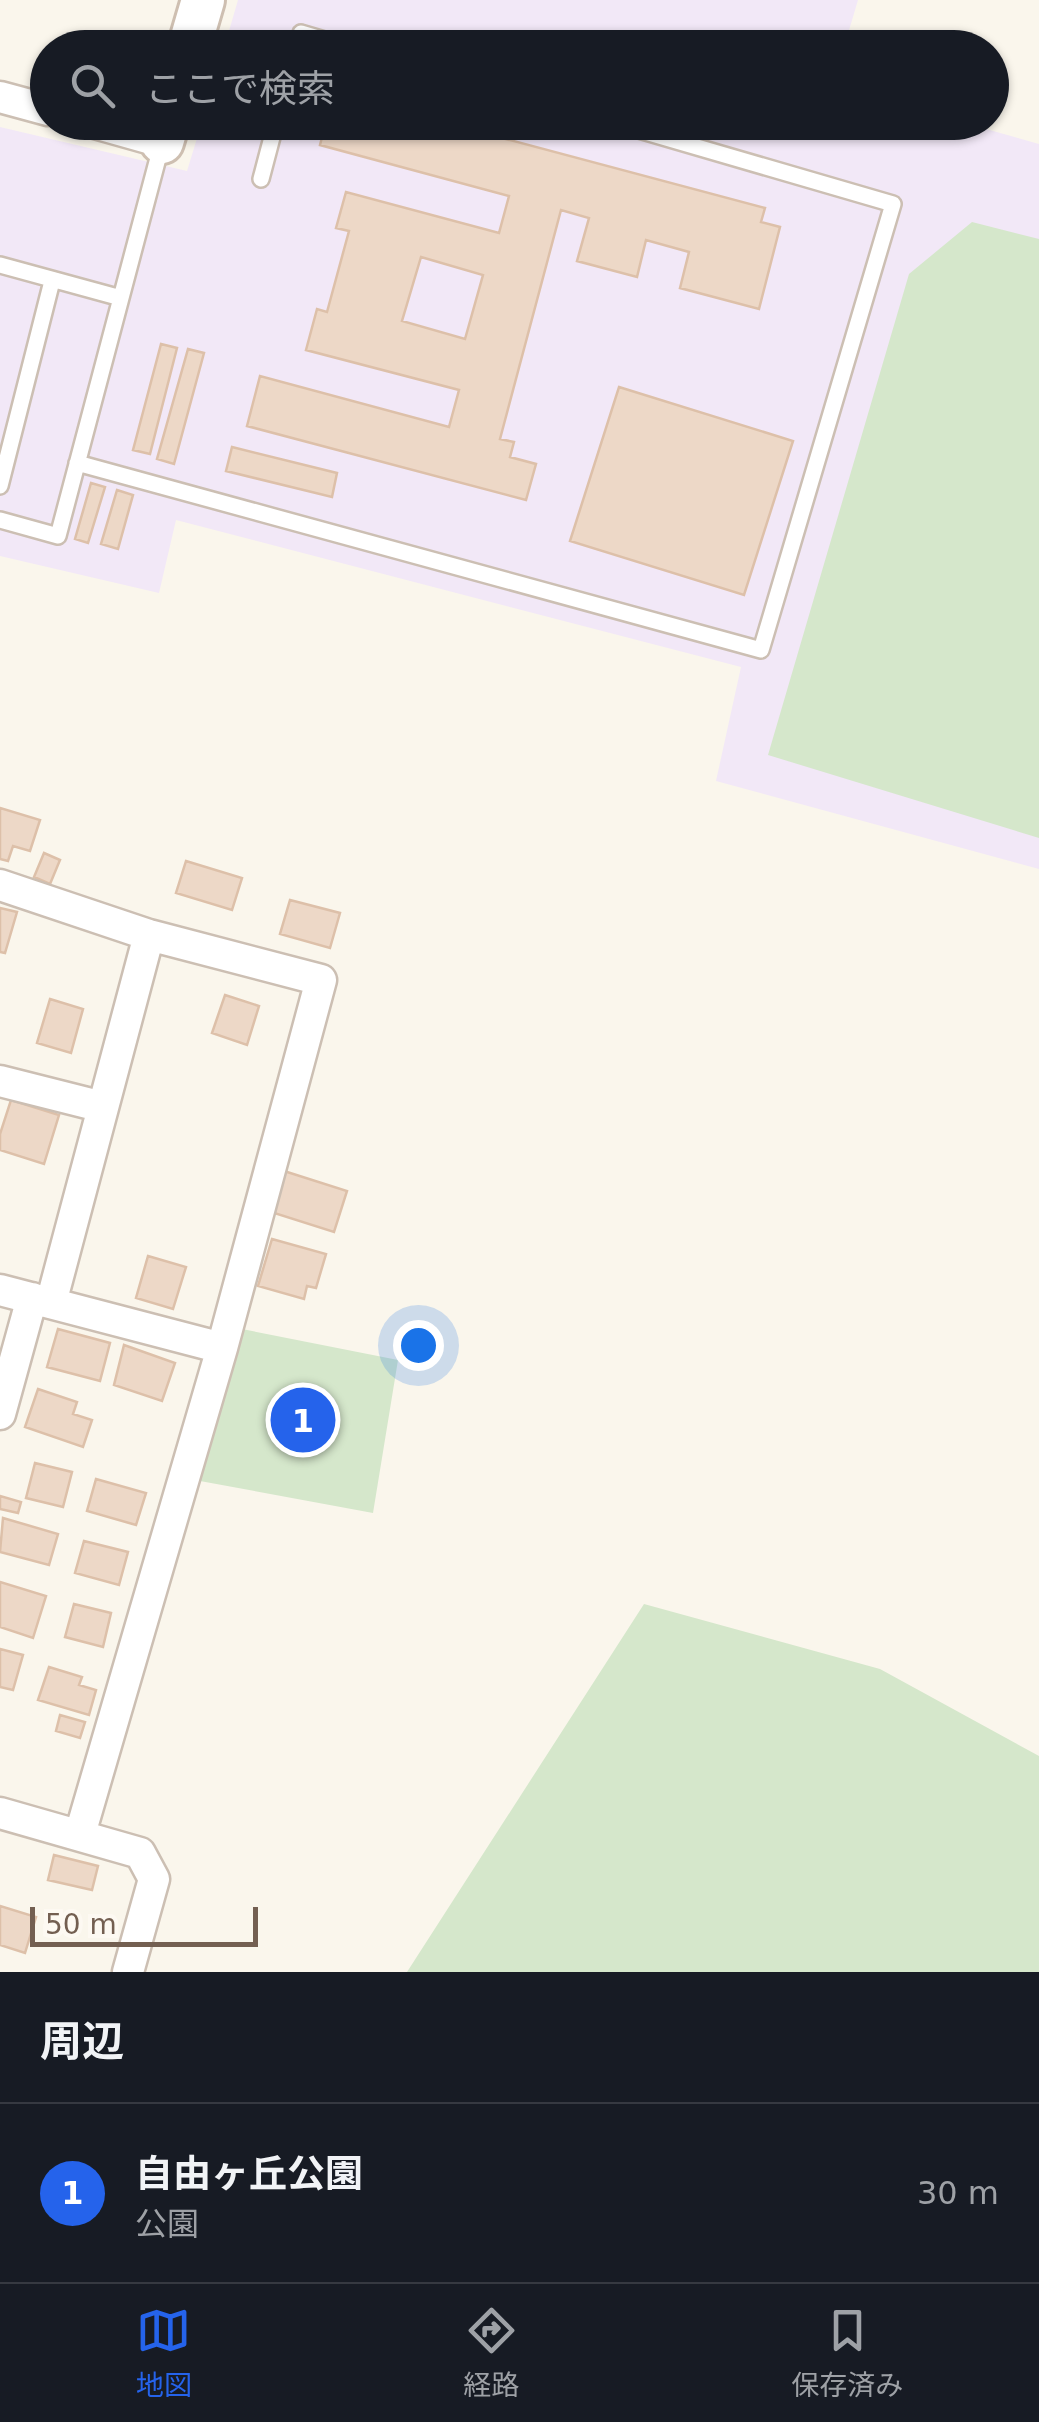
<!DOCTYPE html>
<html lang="ja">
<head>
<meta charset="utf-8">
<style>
	body { margin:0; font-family:"DejaVu Sans","Noto Sans JP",sans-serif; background:#242831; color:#f1f3f6 }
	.scale { position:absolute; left:30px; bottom:25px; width:228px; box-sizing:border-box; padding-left:10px; border:5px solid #735f51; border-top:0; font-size:28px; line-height:35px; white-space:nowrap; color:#735f51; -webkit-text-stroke:8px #fdf9f2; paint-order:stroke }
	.you { position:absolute; left:418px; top:1345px; width:35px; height:35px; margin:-25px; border:8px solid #fff; border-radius:50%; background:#1a73e8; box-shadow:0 0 0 15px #1a73e833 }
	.badge { display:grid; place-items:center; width:65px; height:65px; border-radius:50%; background:#2563eb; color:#fff; font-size:32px; font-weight:700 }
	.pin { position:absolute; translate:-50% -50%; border:5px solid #fff; box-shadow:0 2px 10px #0006 }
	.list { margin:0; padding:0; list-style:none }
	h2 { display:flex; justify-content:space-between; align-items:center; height:130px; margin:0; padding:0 40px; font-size:42px }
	h2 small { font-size:32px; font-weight:400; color:#9ea1a6 }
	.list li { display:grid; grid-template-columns:65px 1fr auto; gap:30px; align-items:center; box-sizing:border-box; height:180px; padding:0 40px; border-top:2px solid #363941 }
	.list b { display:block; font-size:38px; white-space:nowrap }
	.list p { margin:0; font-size:32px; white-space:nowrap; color:#9ea1a6 }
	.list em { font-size:32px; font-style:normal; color:#9ea1a6 }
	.icon { flex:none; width:55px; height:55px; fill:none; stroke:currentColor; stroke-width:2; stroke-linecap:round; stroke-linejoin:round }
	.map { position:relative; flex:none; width:1039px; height:1972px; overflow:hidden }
	.search { position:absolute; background:#171b24; box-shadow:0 2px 8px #0004; left:30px; right:30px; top:30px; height:110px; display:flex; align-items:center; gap:25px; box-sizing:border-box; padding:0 35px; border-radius:55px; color:#9ea1a6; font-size:38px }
	.sheet { height:310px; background:#171b24 }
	nav { display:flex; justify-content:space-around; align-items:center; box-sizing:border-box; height:140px; border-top:2px solid #363941; background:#171b24; font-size:28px; color:#9ea1a6 }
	nav a { display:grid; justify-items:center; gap:5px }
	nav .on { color:#2563eb }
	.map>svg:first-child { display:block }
	.education { fill:#f2e8f7 }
	.green { fill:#d5e7cb }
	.building { fill:#edd8c7; stroke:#ddc0a9; stroke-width:2.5; fill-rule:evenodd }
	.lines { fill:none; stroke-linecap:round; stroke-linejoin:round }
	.lane-casing { stroke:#ccbfb3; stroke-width:20 }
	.street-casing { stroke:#ccbfb3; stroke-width:35 }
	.secondary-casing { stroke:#cebfb1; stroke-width:48 }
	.lane { stroke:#fff; stroke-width:15 }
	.street { stroke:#fff; stroke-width:30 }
	.secondary { stroke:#fff; stroke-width:42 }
</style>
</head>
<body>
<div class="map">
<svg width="1039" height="1972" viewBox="0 0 1039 1972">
	<rect width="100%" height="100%" fill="#faf6ec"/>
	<path class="education" d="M238 0H858L844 47 224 48Z
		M202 122H961L1039 144V869L716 781 741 667 176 520 159 593 0 556V127L187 171Z"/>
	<path class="green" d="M972 222 1039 239V838L768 755 909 274Z
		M242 1329 398 1360 373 1513 200 1481Z
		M644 1604 880 1669 1039 1756V1972H407Z"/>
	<path class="building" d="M326 122H442L765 208 761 222 780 227 759 309 680 288 689 252 646 240 637 277 577 261 589 218 561 210 500 439 514 442 510 457 536 464 526 500 247 426 260 376 449 427 459 390 306 350 317 309 327 312 349 231 336 228 346 192 499 233 509 196 320 145ZM421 257 483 275 465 339 402 321Z
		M161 344 177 348 150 454 133 450Z
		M188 349 204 353 174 464 157 459Z
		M619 387 793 441 744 595 570 541Z
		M232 447 337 473 332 497 226 471Z
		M91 483 105 487 88 543 75 539Z
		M117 490 133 495 118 549 101 544Z
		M0 808 40 820 30 851 13 846 8 861 0 859Z
		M44 853 60 860 50 884 34 877Z
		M186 861 242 878 232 910 176 893Z
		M290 900 340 913 330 948 280 934Z
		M0 908 17 912 5 953 0 952Z
		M225 995 259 1006 247 1045 212 1033Z
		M50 999 83 1009 71 1053 37 1043Z
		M11 1100 59 1115 44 1164 0 1150V1134Z
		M284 1171 347 1191 334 1232 271 1212Z
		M272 1239 326 1254 316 1288 307 1286 304 1299 258 1286Z
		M148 1256 186 1267 173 1309 136 1298Z
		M58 1329 110 1343 100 1381 47 1367Z
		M124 1345 175 1363 162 1401 114 1385Z
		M38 1389 77 1402 73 1414 92 1420 83 1447 25 1427Z
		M35 1463 72 1472 63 1507 26 1498Z
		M96 1479 146 1493 136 1525 87 1511Z
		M0 1496 21 1502 18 1513 0 1509Z
		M3 1518 58 1534 49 1565 0 1552Z
		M84 1541 128 1552 119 1585 75 1573Z
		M0 1582 46 1596 33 1638 0 1627Z
		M74 1604 111 1613 103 1647 65 1637Z
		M0 1649 23 1655 13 1690 0 1687Z
		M49 1667 82 1677 79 1685 96 1690 89 1715 38 1700Z
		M60 1715 85 1722 80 1738 56 1731Z
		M54 1855 98 1866 92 1890 48 1880Z
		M0 1906 36 1917 25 1953 0 1945Z"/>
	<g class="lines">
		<g class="lane-casing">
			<path id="lane" d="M297 48 301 33 352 48
				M261 179 276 122
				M0 265 121 298
				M77 463 761 650 893 204 611 122
				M0 486 52 281
				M0 520 58 536 162 143"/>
		</g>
		<g class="street-casing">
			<path id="street" d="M0 97 48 110
				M91 122 162 142
				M0 885 149 935 321 980 222 1348 80 1834
				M0 1081 103 1107
				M0 1290 222 1348
				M51 1303 149 935
				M0 1414 32 1298
				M0 1813 140 1853 154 1879 128 1972"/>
		</g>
		<g class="secondary-casing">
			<path id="secondary" d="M189 48 203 0
				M162 142 168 122"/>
		</g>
		<use href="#lane" class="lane"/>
		<use href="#street" class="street"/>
		<use href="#secondary" class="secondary"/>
	</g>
</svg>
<div class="scale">50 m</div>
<div class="you"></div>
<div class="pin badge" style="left:303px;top:1420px">1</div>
<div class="search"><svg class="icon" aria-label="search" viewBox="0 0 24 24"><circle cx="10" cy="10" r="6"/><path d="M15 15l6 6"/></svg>ここで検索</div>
</div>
<section class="sheet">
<h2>周辺<small></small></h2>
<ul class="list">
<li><span class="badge">1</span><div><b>自由ヶ丘公園</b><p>公園</p></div><em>30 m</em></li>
</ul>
</section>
<nav>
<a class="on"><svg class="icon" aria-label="map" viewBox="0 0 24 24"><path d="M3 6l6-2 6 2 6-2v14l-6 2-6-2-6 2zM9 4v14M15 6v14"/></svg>地図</a>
<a><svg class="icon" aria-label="directions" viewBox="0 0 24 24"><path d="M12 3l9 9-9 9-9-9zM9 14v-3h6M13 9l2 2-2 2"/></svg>経路</a>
<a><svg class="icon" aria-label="saved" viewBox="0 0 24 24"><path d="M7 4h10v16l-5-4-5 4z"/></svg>保存済み</a>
</nav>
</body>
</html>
